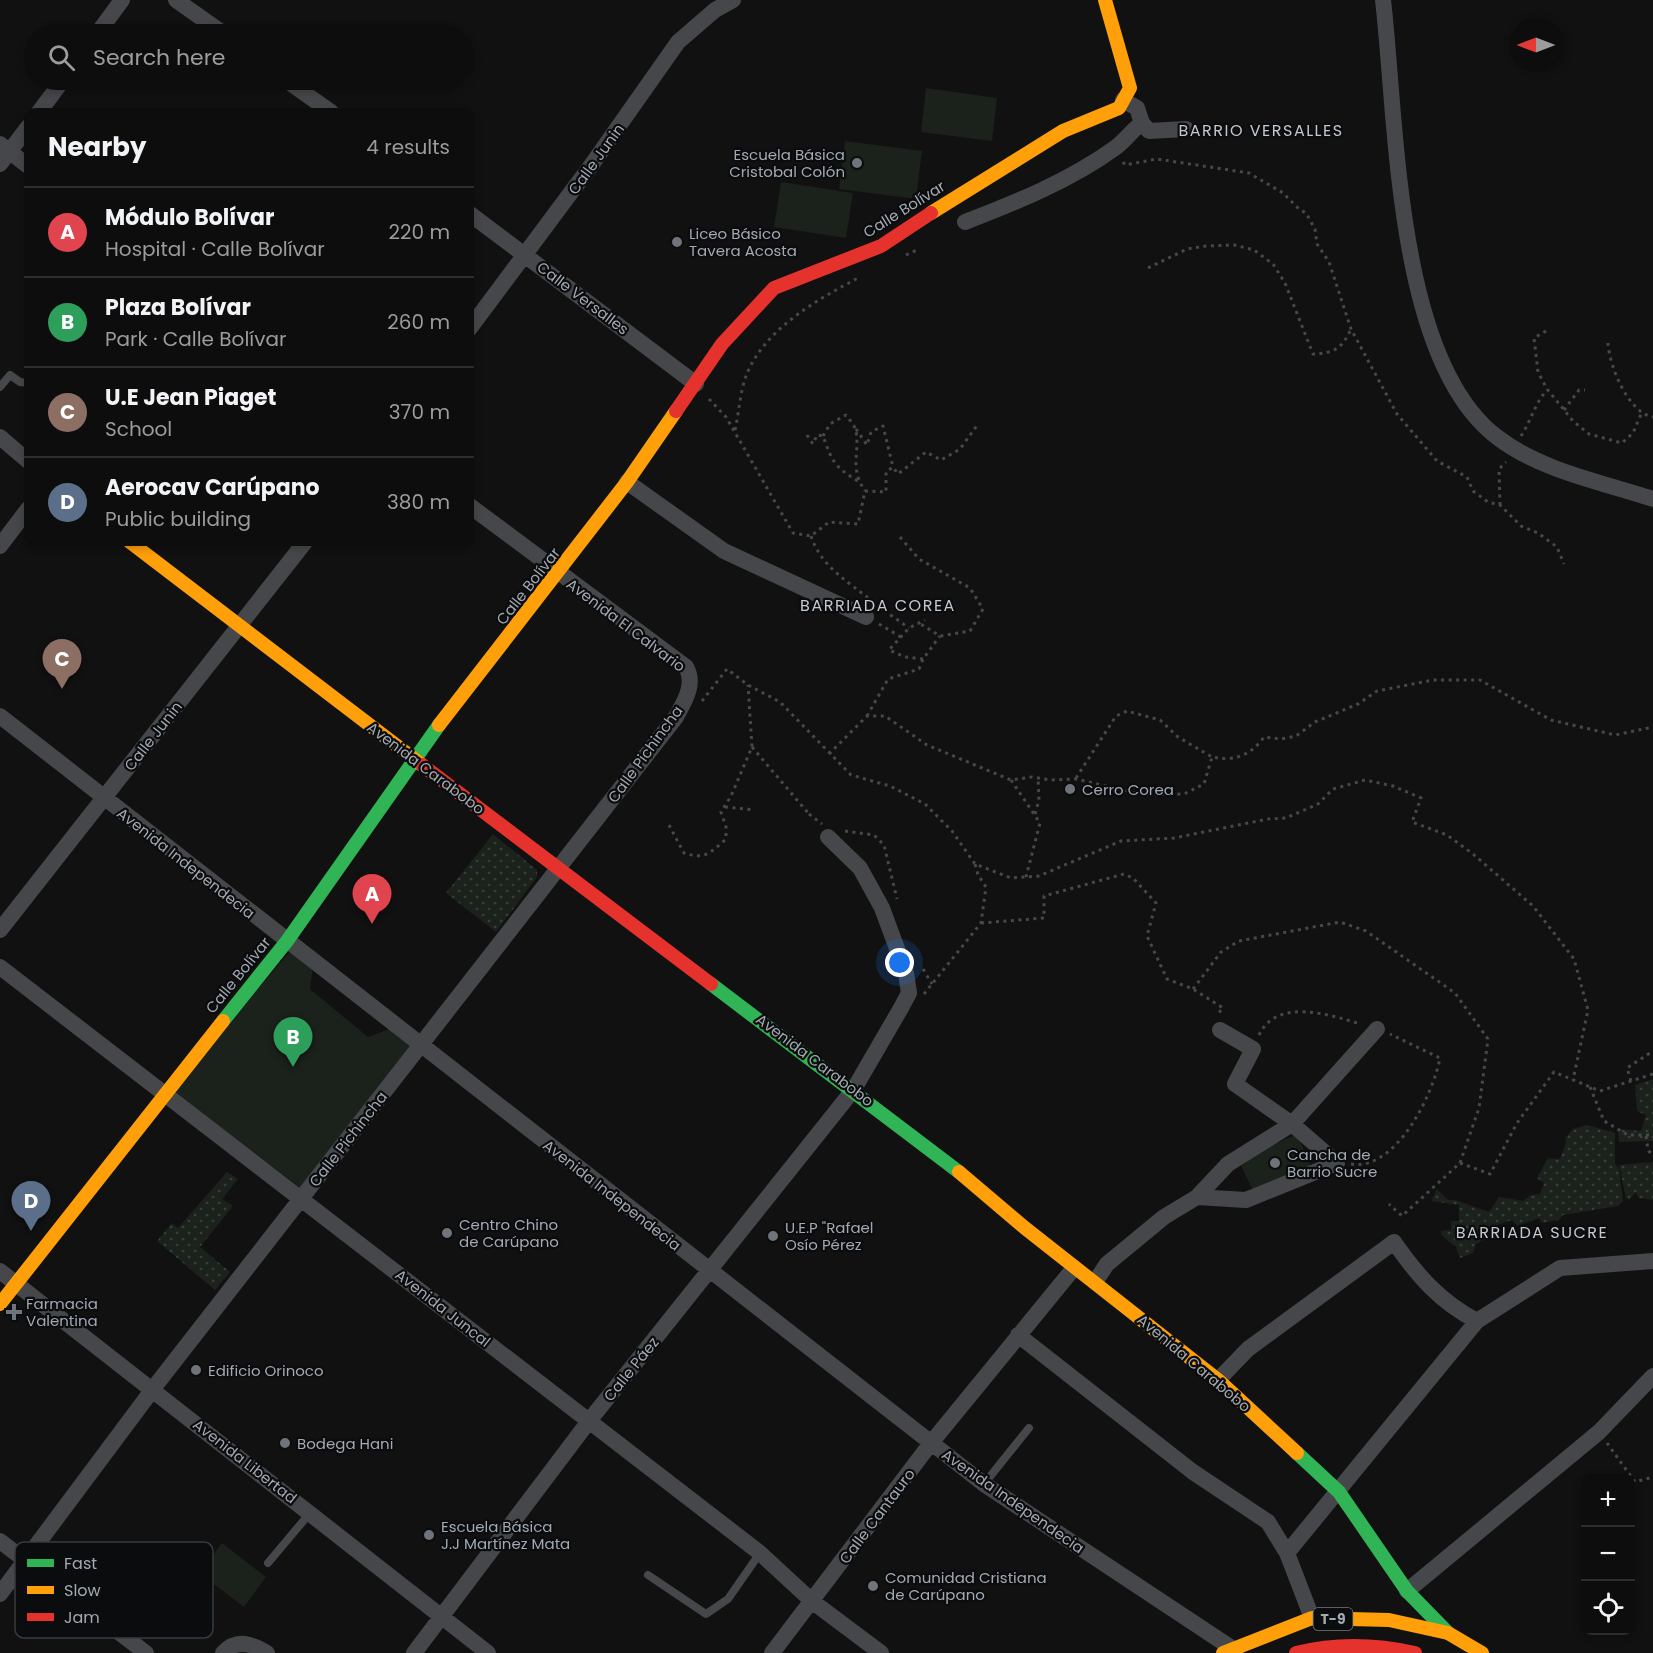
<!DOCTYPE html>
<html lang="en">
<head>
<meta charset="utf-8">
<style>
	body { margin:0; font-family:Poppins,sans-serif; background:#1b1b1b; color:#f1f3f6 }
	.controls { position:absolute; right:18px; bottom:18px; display:grid; overflow:hidden; border-radius:12px; box-shadow:0 3px 9px #0003 }
	.controls button { width:54px; height:54px; display:grid; place-items:center; padding:0; border:0; border-bottom:2px solid #2d2d2e; background:#0d0d0d; color:#f1f3f6; font:30px sans-serif }
	.compass { position:absolute; left:1509px; top:18px; width:54px; height:54px; border-radius:50%; background:#0d0d0d; box-shadow:0 3px 9px #0003; rotate:270deg }
	.you { position:absolute; left:900px; top:963px; width:21px; height:21px; margin:-15px; border:4px solid #fff; border-radius:50%; background:#1a73e8; box-shadow:0 0 0 9px #1a73e833 }
	.badge { display:grid; place-items:center; width:39px; height:39px; border-radius:50%; background:#6f747a; color:#fff; font-size:20px; font-weight:700 }
	.pin { position:absolute; translate:-50% -50px; filter:drop-shadow(0 2px 3px #0008) }
	.pin::after { content:''; position:absolute; top:32px; width:21px; height:18px; background:inherit; clip-path:polygon(0 0,100% 0,50% 100%) }
	.list { margin:0; padding:0; list-style:none }
	h2 { display:flex; justify-content:space-between; align-items:center; height:78px; margin:0; padding:0 24px; font-size:26px }
	h2 small { font-size:20px; font-weight:400; color:#9a9c9d }
	.list li { display:grid; grid-template-columns:39px 1fr auto; gap:18px; align-items:center; box-sizing:border-box; height:90px; padding:0 24px; border-top:2px solid #2d2d2e }
	.list b { display:block; font-size:22px; white-space:nowrap }
	.list p { margin:0; font-size:20px; white-space:nowrap; color:#9a9c9d }
	.list em { font-size:20px; font-style:normal; color:#9a9c9d }
	.icon { flex:none; width:33px; height:33px; fill:none; stroke:currentColor; stroke-width:2; stroke-linecap:round; stroke-linejoin:round }
	.map { position:relative; flex:none; width:1653px; height:1653px; overflow:hidden }
	.search { position:absolute; background:#0d0d0d; box-shadow:0 3px 9px #0003; left:24px; top:24px; width:450px; height:66px; display:flex; align-items:center; gap:15px; box-sizing:border-box; padding:0 21px; border-radius:33px; color:#9a9c9d; font-size:22px }
	.panel { position:absolute; background:#0d0d0d; box-shadow:0 3px 9px #0003; left:24px; top:108px; width:450px; height:438px; border-radius:12px }
	.map>svg:first-child { display:block }
	.grass { fill:url(#grass-dots) }
	.green { fill:#1b211b }
	.lines { fill:none; stroke-linecap:round; stroke-linejoin:round }
	.path { stroke:#47484b; stroke-width:3; stroke-dasharray:3 4.5; stroke-linecap:butt }
	.lane { stroke:#45474a; stroke-width:8 }
	.street { stroke:#45474a; stroke-width:16 }
	.fast { stroke:#30b455; stroke-width:14 }
	.slow { stroke:#ff9f0a; stroke-width:14 }
	.jam { stroke:#e5322d; stroke-width:14 }
	.poi-dot { fill:#6f747a; stroke:#0b0c0d; stroke-width:2 }
	.labels { text-anchor:middle; dominant-baseline:central; stroke-width:4.5; stroke-linejoin:round; paint-order:stroke }
	.shield { fill:#0b0c0d; stroke:#757a80; stroke-width:1.5 }
	.shield-label { font-size:14px; font-weight:bold; fill:#a2a9b2 }
	.poi-label { font-size:15px; fill:#a2a9b2; stroke:#0b0c0d; text-anchor:start }
	.street-label { font-size:15px; fill:#a2a9b2; stroke:#0b0c0d }
	.neighbourhood-label { font-size:16px; letter-spacing:1.5px; fill:#c3c7ce; stroke:#0b0c0d }
	.key { fill:#0b0c0d; stroke:#383b3f; stroke-width:1.5 }
	.key-label { font-size:16px; fill:#a2a9b2 }
</style>
</head>
<body>
<div class="map">
<svg width="1653" height="1653" viewBox="0 0 1653 1653">
	<defs>
		<pattern id="grass-dots" width="8" height="8" patternUnits="userSpaceOnUse" patternTransform="scale(1.5)"><rect width="8" height="8" fill="#1b211b"/><path d="M2 2h.1M6 6h.1" fill="none" stroke="#393e3a" stroke-width="1.8" stroke-linecap="round"/></pattern>
	</defs>
	<rect width="100%" height="100%" fill="#111"/>
	<path class="grass" d="M493 834 537 870V877L496 932 446 893Z
		M1653 1079V1141L1619 1142 1618 1129 1641 1131 1646 1115 1637 1111 1635 1085Z
		M1587 1125 1615 1133V1164L1619 1168 1623 1201 1618 1206 1563 1215 1559 1220 1542 1223 1539 1218 1517 1226 1512 1220 1497 1225 1496 1234 1476 1244 1473 1253 1460 1258 1456 1247 1441 1235V1231L1451 1230V1221H1459V1205L1431 1201 1437 1189 1448 1200H1455L1489 1212 1499 1197 1523 1201 1531 1195 1540 1194 1544 1183 1537 1178 1548 1158 1560 1159 1566 1143 1565 1138 1573 1129Z
		M1653 1162V1200L1639 1198 1636 1192 1629 1200 1626 1198 1619 1165Z
		M227 1172 238 1179 222 1199 233 1206 200 1247 230 1272 215 1290 157 1241 172 1223 178 1228Z"/>
	<path class="green" d="M926 88 997 98 992 141 921 132Z
		M845 141 922 151 916 199 839 189Z
		M781 182 853 193 846 238 774 227Z
		M292 949 313 966 310 989 368 1037 392 1028 412 1043 302 1189 171 1090Z
		M1297 1134 1311 1166 1254 1193 1239 1161Z
		M222 1543 266 1577 244 1607 199 1573Z"/>
	<g class="lines">
		<path class="path" d="M1123 162 1125 165 1157 159 1249 173 1283 193 1299 209 1306 213 1315 229 1317 244 1329 262 1351 329 1397 414 1437 461 1467 477 1473 491 1488 502 1500 505 1521 526 1538 533 1557 547 1564 564
			M906 255 919 249
			M1148 268 1187 249 1206 246 1234 245 1254 250 1273 264 1285 283 1313 354C1334 353 1342 349 1351 329
			M1546 331 1534 338 1538 372 1547 389 1573 421 1589 434 1622 443 1633 433 1642 412
			M1608 343C1609 365 1628 413 1653 417
			M709 399 726 417 793 533 811 536 829 522 858 524 865 491 886 492V472L893 467 898 474 926 452 941 460 960 449 978 424
			M1564 410 1579 390H1585
			M856 429 867 445 871 432 883 426 893 467
			M735 430C739 413 740 392 746 376 764 329 818 299 860 277
			M807 435 813 444 817 435 823 436C832 461 834 467 858 481
			M823 436 830 424 846 415C849 419 855 426 856 431 860 454 849 467 865 491
			M1521 436C1531 421 1535 403 1547 390
			M1500 505 1499 469 1506 462
			M811 536C821 567 849 582 873 602
			M900 537 919 559 970 588 983 609 970 631 940 636 919 623
			M878 606 909 628
			M879 624 901 637
			M923 659 905 657 889 650 909 628 925 620
			M702 701 727 669 748 685 780 702 851 775 890 786 925 804 952 831 975 864 1011 878 1039 876 1121 841 1174 838 1268 819 1286 818 1318 804 1333 789 1365 780 1393 786 1421 798 1412 822 1447 835 1473 854 1533 906 1574 959 1588 1010 1573 1080
			M867 716 888 679 919 669 923 659 940 636
			M752 747 809 814
			M829 754 867 716H885L927 745 1011 780 1032 777 1050 780 1076 779 1145 795 1184 794 1204 784 1212 757C1234 762 1251 755 1264 737L1281 739 1296 736 1315 722 1358 704 1377 691 1433 680H1480L1551 720 1615 735 1653 727
			M1076 778 1116 716 1127 711 1160 720 1178 737 1212 757
			M1011 780 1040 823 1026 877
			M725 807 755 810
			M809 814 822 824
			M1035 814 1039 800 1038 778
			M669 825 684 853C705 860 710 853 726 839V827L721 812 731 796 752 747 748 685
			M845 831 874 835 884 845 897 899
			M981 923 1044 918V896L1124 874 1133 878 1156 903 1147 936 1167 979 1193 989 1223 1008 1217 1015
			M923 969 932 984
			M1193 989 1221 952 1239 941 1340 922 1366 931 1455 993 1488 1039 1479 1108 1460 1163 1402 1216 1389 1204
			M924 994 981 923 986 887 978 875 975 864
			M1259 1035C1277 997 1330 1015 1361 1024
			M1631 1081 1627 1068 1653 1051
			M1590 1087 1604 1121 1628 1135H1653
			M1646 1136 1648 1150 1653 1156
			M1460 1163 1490 1174 1517 1123 1554 1072 1600 1091 1653 1074
			M1351 1164C1396 1171 1433 1095 1440 1058L1390 1034
			M1607 1443 1635 1482 1653 1477"/>
		<path class="lane" d="M0 387 10 375 20 382 28 383
			M984 1484 1029 1428
			M268 1563 310 1513
			M648 1575 706 1614 728 1599 760 1553"/>
		<path class="street" d="M176 0 224 34
			M1383 0C1397 119 1395 360 1497 437 1541 471 1602 482 1653 499
			M97 34 122 0
			M286 80 331 112
			M1123 100 1137 108 1142 123 1149 131 1186 129
			M39 112 63 80
			M0 144 28 166
			M0 164 28 127
			M470 214 696 384
			M965 222C1017 202 1069 181 1115 148 1125 141 1132 130 1142 123
			M470 328 590 167 678 42 715 10 733 0
			M0 437 28 461
			M627 482 724 551 866 617
			M0 546 28 509
			M0 716 984 1484 1236 1651
			M0 930 305 542
			M0 967 760 1553 813 1602 881 1653
			M1197 1197 1246 1200 1337 1163 1292 1124 1235 1084 1253 1049 1220 1030
			M0 1271 488 1653
			M1095 1282 1107 1264 1164 1217 1197 1197 1228 1164 1292 1124 1377 1029
			M1018 1335 1193 1472 1268 1522 1287 1553 1312 1618
			M1218 1380 1248 1349 1394 1242C1417 1275 1440 1302 1477 1321
			M0 1541 146 1653
			M1287 1553 1477 1321 1560 1268 1653 1261
			M1407 1591 1599 1432 1653 1376
			M0 1594 159 1381 676 717C684 702 696 684 686 667L470 506
			M223 1653C237 1638 252 1644 267 1653
			M414 1653 589 1421 854 1089 901 1008 909 993 906 973 882 908 860 868 828 837
			M772 1653 931 1443 1074 1268"/>
		<path class="fast" d="M711 984 959 1172
			M223 1021 287 941 439 725
			M1297 1453 1339 1492 1407 1591 1448 1633"/>
		<path class="slow" d="M931 213 1063 131 1119 108 1130 88 1105 0
			M130 542 422 765
			M439 725 627 482 676 411
			M959 1172 1025 1228 1218 1380 1297 1453
			M0 1304 223 1021
			M1223 1653 1312 1618 1389 1620 1448 1633 1482 1653"/>
		<path class="jam" d="M676 411 722 344 774 288 881 246 931 213
			M422 765 711 984
			M1296 1653C1336 1643 1375 1644 1415 1653"/>
	</g>
	<g class="poi-dot">
		<circle cx="857" cy="163" r="6"/>
		<circle cx="677" cy="242" r="6"/>
		<circle cx="1070" cy="789" r="6"/>
		<circle cx="1275" cy="1163" r="6"/>
		<circle cx="447" cy="1233" r="6"/>
		<circle cx="773" cy="1236" r="6"/>
		<path d="M11 1303h6v6h6v6h-6v6h-6v-6h-6v-6h6z"/>
		<circle cx="196" cy="1370" r="6"/>
		<circle cx="285" cy="1443" r="6"/>
		<circle cx="429" cy="1535" r="6"/>
		<circle cx="873" cy="1586" r="6"/>
	</g>
	<g class="labels">
		<rect class="shield" x="1313.5" y="1608" width="39" height="22" rx="4.5"/>
		<g class="shield-label">
			<text x="1333" y="1619">T-9</text>
		</g>
		<g class="poi-label">
			<text x="845" y="154" text-anchor="end">Escuela Básica<tspan x="845" dy="17">Cristobal Colón</tspan></text>
			<text x="689" y="233">Liceo Básico<tspan x="689" dy="17">Tavera Acosta</tspan></text>
			<text x="1082" y="789">Cerro Corea</text>
			<text x="1287" y="1154">Cancha de<tspan x="1287" dy="17">Barrio Sucre</tspan></text>
			<text x="459" y="1224">Centro Chino<tspan x="459" dy="17">de Carúpano</tspan></text>
			<text x="785" y="1227">U.E.P "Rafael<tspan x="785" dy="17">Osío Pérez</tspan></text>
			<text x="26" y="1303">Farmacia<tspan x="26" dy="17">Valentina</tspan></text>
			<text x="208" y="1370">Edificio Orinoco</text>
			<text x="297" y="1443">Bodega Hani</text>
			<text x="441" y="1526">Escuela Básica<tspan x="441" dy="17">J.J Martínez Mata</tspan></text>
			<text x="885" y="1577">Comunidad Cristiana<tspan x="885" dy="17">de Carúpano</tspan></text>
		</g>
		<g class="street-label">
			<text transform="translate(596 159) rotate(-54)">Calle Junin</text>
			<text transform="translate(904 209) rotate(-32)">Calle Bolívar</text>
			<text transform="translate(583 298) rotate(37)">Calle Versalles</text>
			<text transform="translate(528 586) rotate(-52)">Calle Bolívar</text>
			<text transform="translate(626 625) rotate(37)">Avenida El Calvario</text>
			<text transform="translate(153 736) rotate(-52)">Calle Junin</text>
			<text transform="translate(645 754) rotate(-54)">Calle Pichincha</text>
			<text transform="translate(426 768) rotate(37)">Avenida Carabobo</text>
			<text transform="translate(186 863) rotate(38)">Avenida Independecia</text>
			<text transform="translate(238 975) rotate(-51)">Calle Bolívar</text>
			<text transform="translate(815 1060) rotate(37)">Avenida Carabobo</text>
			<text transform="translate(348 1139) rotate(-52)">Calle Pichincha</text>
			<text transform="translate(612 1195) rotate(38)">Avenida Independecia</text>
			<text transform="translate(443 1308) rotate(38)">Avenida Juncal</text>
			<text transform="translate(1194 1363) rotate(40)">Avenida Carabobo</text>
			<text transform="translate(631 1369) rotate(-51)">Calle Páez</text>
			<text transform="translate(245 1461) rotate(38)">Avenida Libertad</text>
			<text transform="translate(1013 1501) rotate(35)">Avenida Independecia</text>
			<text transform="translate(877 1516) rotate(-53)">Calle Cantauro</text>
		</g>
		<g class="neighbourhood-label">
			<text x="1261" y="130">BARRIO VERSALLES</text>
			<text x="878" y="605">BARRIADA COREA</text>
			<text x="1532" y="1232">BARRIADA SUCRE</text>
		</g>
	</g>
	<rect x="15" y="1542" width="198" height="96" rx="9" class="key"/>
	<rect x="27" y="1559" width="27" height="8" fill="#30b455"/>
	<rect x="27" y="1586" width="27" height="8" fill="#ff9f0a"/>
	<rect x="27" y="1613" width="27" height="8" fill="#e5322d"/>
	<g class="key-label">
		<text x="64" y="1569">Fast</text>
		<text x="64" y="1596">Slow</text>
		<text x="64" y="1623">Jam</text>
	</g>
</svg>
<div class="controls">
<button>+</button>
<button>−</button>
<button><svg class="icon" aria-label="locate" viewBox="0 0 24 24"><circle cx="12" cy="12" r="6"/><path d="M12 2v4M12 18v4M2 12h4M18 12h4"/></svg></button>
</div>
<svg class="compass" viewBox="-18 -18 36 36"><path d="M0-13l5 13h-10z" fill="#e53935"/><path d="M0 13l5-13h-10z" fill="#9a9c9d"/></svg>
<div class="you"></div>
<div class="pin badge" style="left:372px;top:924px;background:#e0444e">A</div>
<div class="pin badge" style="left:293px;top:1067px;background:#2e9e5b">B</div>
<div class="pin badge" style="left:62px;top:689px;background:#8d6e63">C</div>
<div class="pin badge" style="left:31px;top:1231px;background:#5c6f8a">D</div>
<div class="search"><svg class="icon" aria-label="search" viewBox="0 0 24 24"><circle cx="10" cy="10" r="6"/><path d="M15 15l6 6"/></svg>Search here</div>
<section class="panel">
<h2>Nearby<small>4 results</small></h2>
<ul class="list">
<li><span class="badge" style="background:#e0444e">A</span><div><b>Módulo Bolívar</b><p>Hospital · Calle Bolívar</p></div><em>220 m</em></li>
<li><span class="badge" style="background:#2e9e5b">B</span><div><b>Plaza Bolívar</b><p>Park · Calle Bolívar</p></div><em>260 m</em></li>
<li><span class="badge" style="background:#8d6e63">C</span><div><b>U.E Jean Piaget</b><p>School</p></div><em>370 m</em></li>
<li><span class="badge" style="background:#5c6f8a">D</span><div><b>Aerocav Carúpano</b><p>Public building</p></div><em>380 m</em></li>
</ul>
</section>
</div>
</body>
</html>
